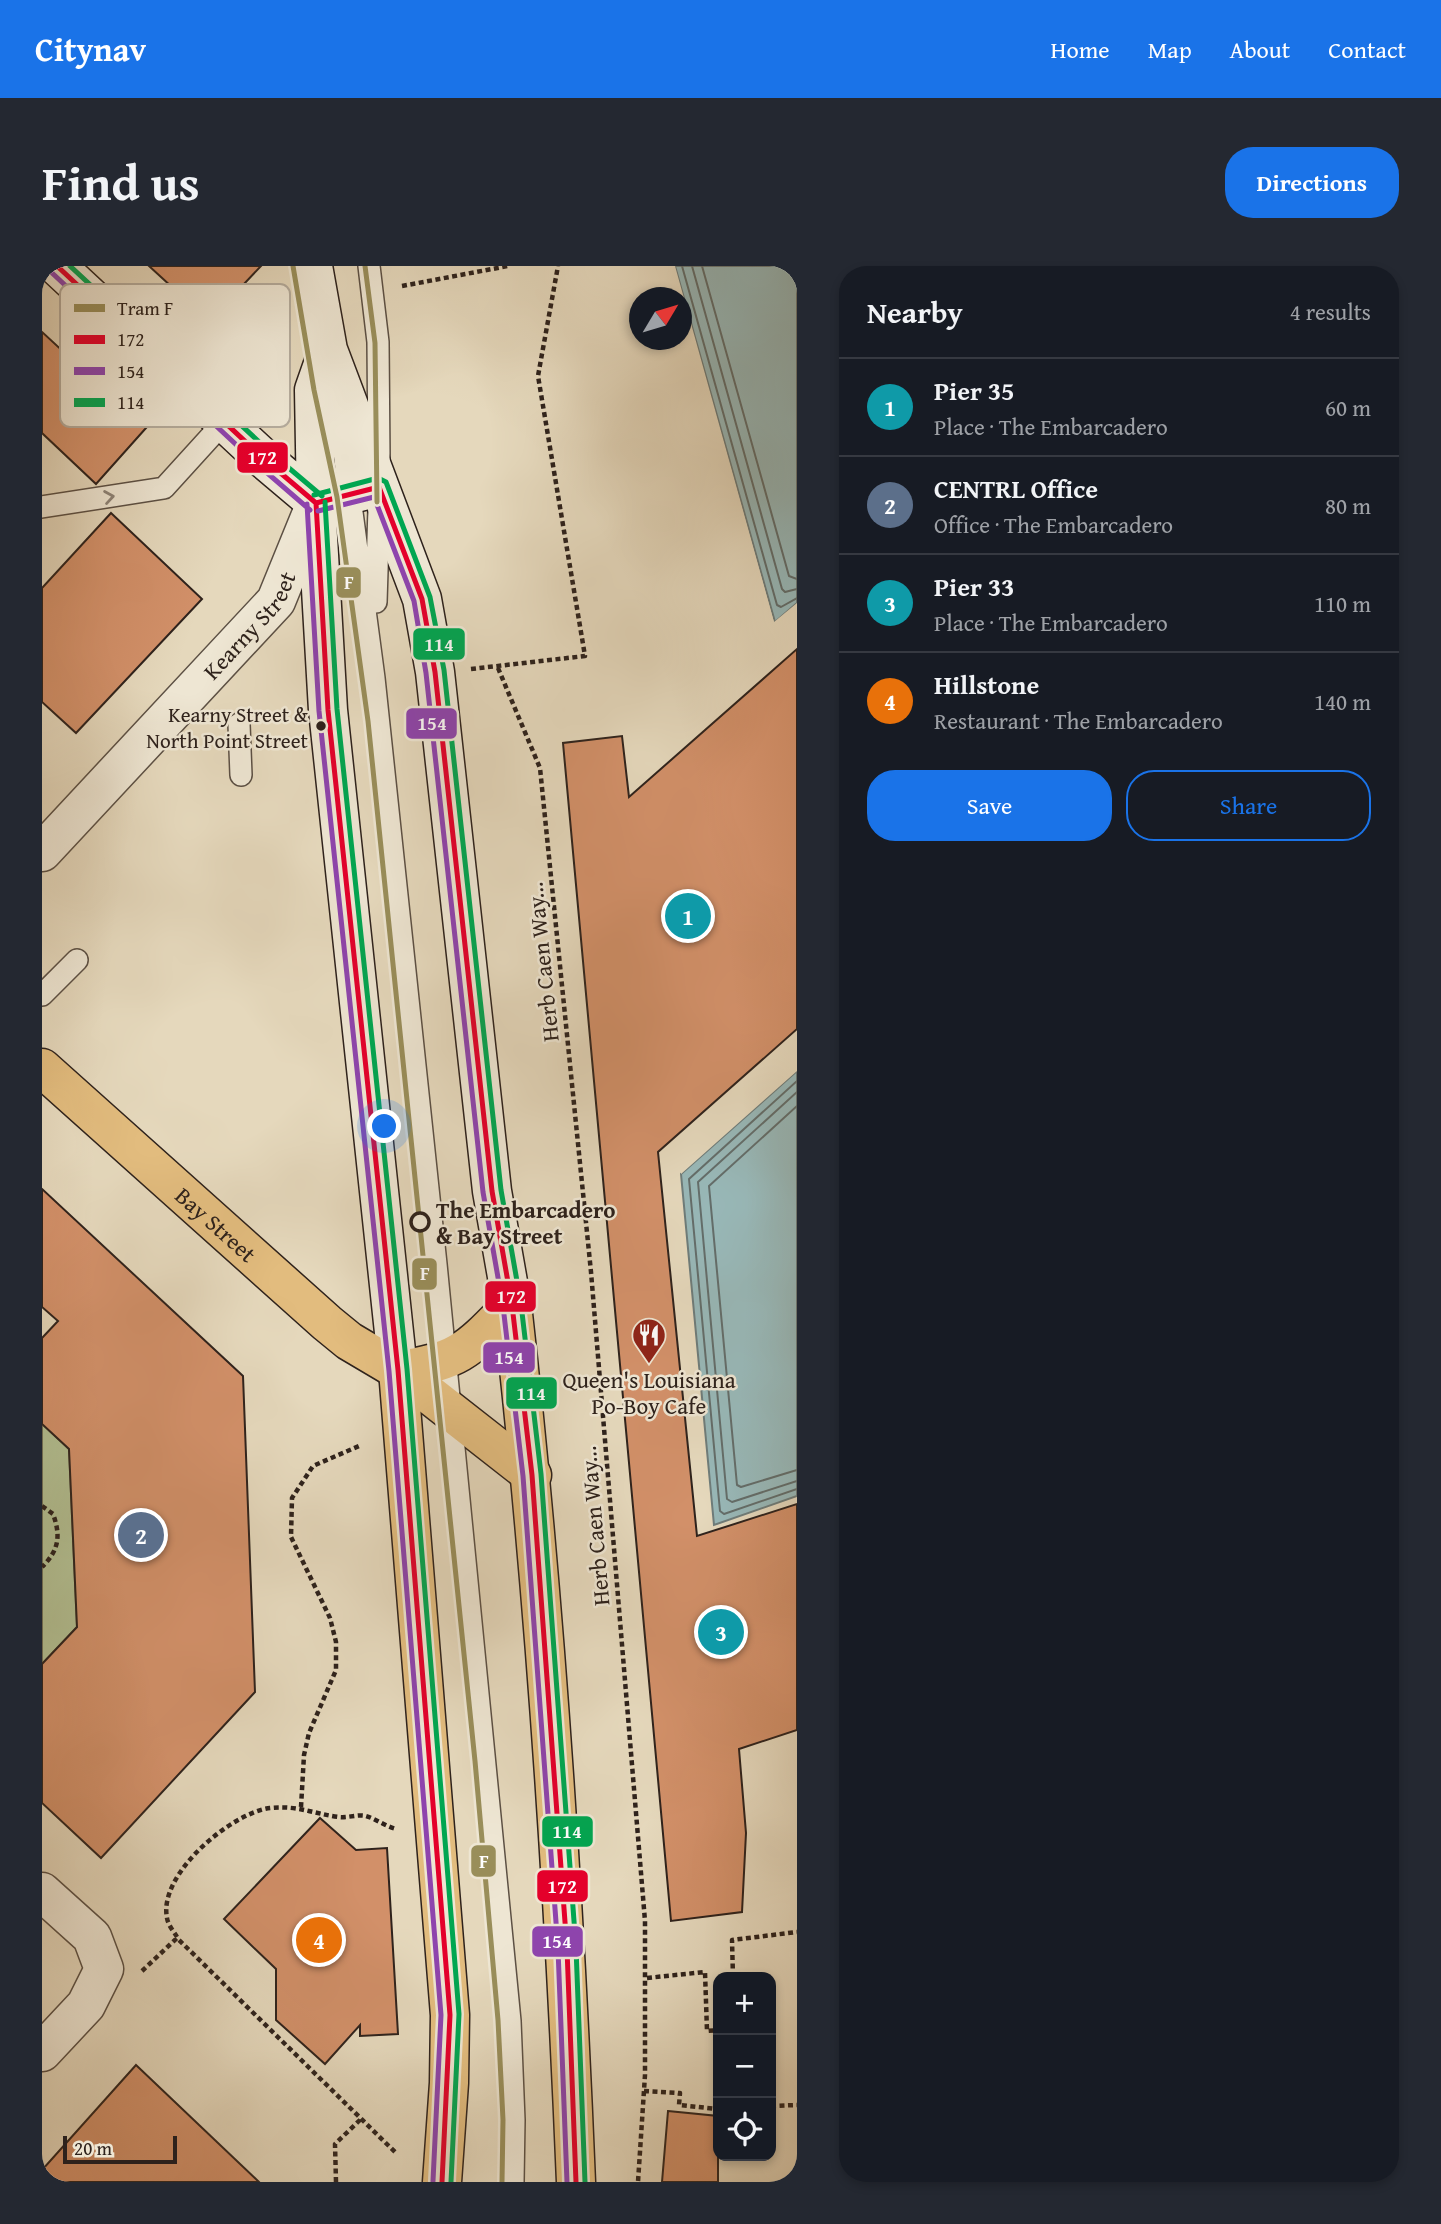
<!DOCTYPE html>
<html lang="en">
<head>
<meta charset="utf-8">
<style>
	body { margin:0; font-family:"Gentium Book Plus",serif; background:#242831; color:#f1f3f6 }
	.controls { position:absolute; right:21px; bottom:21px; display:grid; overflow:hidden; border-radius:14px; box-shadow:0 4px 10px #0003 }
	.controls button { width:63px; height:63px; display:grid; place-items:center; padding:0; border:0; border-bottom:2px solid #363941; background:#171b24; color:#f1f3f6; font:35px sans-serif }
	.compass { position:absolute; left:587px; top:21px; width:63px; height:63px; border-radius:50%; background:#171b24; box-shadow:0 4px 10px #0003; rotate:52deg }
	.scale { position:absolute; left:21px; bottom:18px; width:114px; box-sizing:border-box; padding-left:7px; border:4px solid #2e221c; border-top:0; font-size:19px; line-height:24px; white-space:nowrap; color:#2e221c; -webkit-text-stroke:5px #eee6d3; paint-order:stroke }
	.you { position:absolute; left:343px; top:861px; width:24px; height:24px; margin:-18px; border:5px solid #fff; border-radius:50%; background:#1a73e8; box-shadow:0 0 0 10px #1a73e833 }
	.badge { display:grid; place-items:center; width:46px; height:46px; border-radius:50%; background:#1a73e8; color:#fff; font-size:23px; font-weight:700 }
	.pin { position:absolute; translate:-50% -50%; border:4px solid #fff; box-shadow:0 2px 7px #0006 }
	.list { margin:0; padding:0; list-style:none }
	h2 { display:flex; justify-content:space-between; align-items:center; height:91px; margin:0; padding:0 28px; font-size:30px }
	h2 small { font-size:23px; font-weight:400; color:#9ea1a6 }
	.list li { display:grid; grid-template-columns:46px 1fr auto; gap:21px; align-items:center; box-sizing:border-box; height:98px; padding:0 28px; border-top:2px solid #363941 }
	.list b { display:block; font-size:26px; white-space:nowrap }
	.list p { margin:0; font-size:23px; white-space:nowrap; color:#9ea1a6 }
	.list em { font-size:23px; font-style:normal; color:#9ea1a6 }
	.actions { display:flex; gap:14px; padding:21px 28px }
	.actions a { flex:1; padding:16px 0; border:2px solid #1a73e8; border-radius:28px; text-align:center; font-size:24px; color:#1a73e8 }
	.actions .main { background:#1a73e8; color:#fff }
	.icon { flex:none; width:38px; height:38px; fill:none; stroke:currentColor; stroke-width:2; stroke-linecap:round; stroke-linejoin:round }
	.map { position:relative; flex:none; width:755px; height:1916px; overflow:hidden; border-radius:28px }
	header { display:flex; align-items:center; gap:42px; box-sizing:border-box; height:98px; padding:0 35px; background:#1a73e8; color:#fff }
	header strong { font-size:33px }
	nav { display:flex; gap:38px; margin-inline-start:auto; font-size:24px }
	.intro { display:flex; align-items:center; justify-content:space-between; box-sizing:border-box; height:168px; padding:0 42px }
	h1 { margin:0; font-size:49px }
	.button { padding:18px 32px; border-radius:28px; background:#1a73e8; color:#fff; font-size:24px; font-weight:700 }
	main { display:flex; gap:42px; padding:0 42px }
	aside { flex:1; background:#171b24; border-radius:28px; box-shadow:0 4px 10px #0003 }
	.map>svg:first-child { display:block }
	.green { fill:#b2bf92; stroke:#707057; stroke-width:2 }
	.water { fill:#98b8b8; stroke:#6e7c7a; stroke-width:2 }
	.pier { fill:#e5d8bc }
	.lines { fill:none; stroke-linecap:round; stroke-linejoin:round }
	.shore { stroke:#636d6a; stroke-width:2 }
	.building { fill:#d29069; stroke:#2e221c; stroke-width:2 }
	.lane-casing { stroke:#5c5044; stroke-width:24 }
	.street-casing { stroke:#5c5044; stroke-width:41 }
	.secondary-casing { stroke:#2e221c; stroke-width:41 }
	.primary-casing { stroke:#2e221c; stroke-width:41 }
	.path { stroke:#2e221c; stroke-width:4.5; stroke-dasharray:5 3.5; stroke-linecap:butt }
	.lane { stroke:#eee6d3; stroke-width:21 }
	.street { stroke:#eee6d3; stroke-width:38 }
	.secondary { stroke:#eee6d3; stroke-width:38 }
	.primary { stroke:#e2bc7e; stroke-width:38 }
	.bus-1-casing { stroke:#eee6d3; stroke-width:10 }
	.bus-2-casing { stroke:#eee6d3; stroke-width:10 }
	.bus-3-casing { stroke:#eee6d3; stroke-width:10 }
	.bus-1 { stroke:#e4002b; stroke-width:5 }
	.bus-2 { stroke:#8e44ad; stroke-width:5 }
	.bus-3 { stroke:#00a651; stroke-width:5 }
	.tram-1-casing { stroke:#eee6d3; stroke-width:10 }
	.tram-1 { stroke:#998e5a; stroke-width:5 }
	.oneway { stroke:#8e8478 }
	.bus-dot { fill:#2e221c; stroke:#eee6d3; stroke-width:2.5 }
	.stop-dot { fill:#eee6d3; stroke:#2e221c; stroke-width:3.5 }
	.labels { text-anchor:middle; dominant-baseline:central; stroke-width:5; stroke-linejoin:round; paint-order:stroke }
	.bus-label { font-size:21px; fill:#2e221c; stroke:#eee6d3; text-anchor:end }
	.street-label { font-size:23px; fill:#2e221c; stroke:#eee6d3 }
	.stop-label { font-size:23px; font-weight:bold; fill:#2e221c; stroke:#eee6d3; text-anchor:start }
	.poi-label { font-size:23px; fill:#2e221c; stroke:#eee6d3 }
	.key { fill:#eee6d3; stroke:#b4ab9c; stroke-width:2 }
	.key-label { font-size:19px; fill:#2e221c }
	.line-badge { stroke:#eee6d3; stroke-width:2.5 }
	.badge-label { font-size:19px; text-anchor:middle; font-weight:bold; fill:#fff }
</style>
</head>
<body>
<header>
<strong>Citynav</strong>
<nav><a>Home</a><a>Map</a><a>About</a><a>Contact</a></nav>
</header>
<div class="intro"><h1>Find us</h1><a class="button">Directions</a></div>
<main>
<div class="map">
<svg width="755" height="1916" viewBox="0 0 755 1916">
	<rect width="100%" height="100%" fill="#e5d8bc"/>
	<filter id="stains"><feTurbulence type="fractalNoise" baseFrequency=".00286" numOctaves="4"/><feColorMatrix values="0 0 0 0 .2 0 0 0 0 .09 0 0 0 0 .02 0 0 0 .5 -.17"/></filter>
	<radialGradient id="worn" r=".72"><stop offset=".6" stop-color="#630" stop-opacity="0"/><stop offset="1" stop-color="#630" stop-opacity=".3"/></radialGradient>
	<path class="green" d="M0 1158 27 1183 35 1361 0 1398Z"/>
	<path class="water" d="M633 0H755V337L733 356Z
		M755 805V1230L672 1259 639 908Z"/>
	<path class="pier" d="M630 0H633L732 356 755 337V341L733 360 729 357Z
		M755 802V805L639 908V904Z"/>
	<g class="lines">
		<path class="shore" d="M640 0 735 339 739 341 755 332
			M650 0 740 323 743 326 755 323
			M660 0 747 310 755 313
			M755 815 647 913 678 1245 682 1248 755 1223
			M755 826 656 916 685 1233 690 1236 755 1215
			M755 840 667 920 695 1219 699 1221 755 1204"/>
	</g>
	<path class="building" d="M107 0H219L167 55Z
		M0 66 104 162 54 218 0 167Z
		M69 247 160 333 34 467 0 436V322Z
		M755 383V763L616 886 655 1270 755 1238V1464L697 1483 704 1567 700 1646 629 1655 521 477 580 470 587 531Z
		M0 923 201 1110 213 1426 59 1592 0 1537V1398L35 1361 27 1183 0 1158V1072L16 1055 0 1041Z
		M278 1552 314 1584 345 1582 356 1768 318 1770V1759L283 1798 234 1754V1703L182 1653Z
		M94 1799 217 1916H0V1904Z
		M626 1845 676 1850V1916H620Z"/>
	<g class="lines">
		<g class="lane-casing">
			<path id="lane" d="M327 0 336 76 337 193
				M298 156 332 412 394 998 468 1755 472 1854 471 1916
				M0 241 122 222 182 156
				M334 336 337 242
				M197 458 199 509
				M0 729 35 694"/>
		</g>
		<g class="street-casing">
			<g id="street">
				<path id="s1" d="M0 586 234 335 274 237"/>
				<path d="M0 1626 50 1671 62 1703 44 1739 0 1786"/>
			</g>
		</g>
		<g class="secondary-casing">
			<path id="secondary" d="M15 0 222 193 274 237
				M271 0 286 84 380 333 393 406 450 925 470 1039
				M286 84 272 124 274 237 286 444 356 1104
				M274 237 337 221"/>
		</g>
		<g class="primary-casing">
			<g id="primary">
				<path id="s2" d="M0 802 285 1057 307 1075 356 1104 490 1209"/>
				<path d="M470 1039C503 1330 522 1623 534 1916"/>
				<path d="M356 1104 408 1749 407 1817 400 1916"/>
				<path d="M356 1104C418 1096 428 1082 470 1039"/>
			</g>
		</g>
		<path class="path" d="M360 20 466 0
			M456 402 498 502 549 1006 603 1655V1809L596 1916
			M429 403 543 390 496 110 516 0
			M0 1240 11 1248C19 1270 17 1284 0 1301
			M259 1541 262 1489 267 1467 294 1404V1376L288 1352 249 1271 250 1232 271 1200 317 1180
			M135 1671C132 1666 126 1659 125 1652 116 1608 189 1547 228 1542 256 1539 272 1548 297 1551 306 1552 316 1548 324 1550 334 1553 343 1560 354 1563
			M100 1705 135 1672 354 1887
			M691 1711 690 1674 755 1666
			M605 1712 663 1706 665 1765 676 1764
			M602 1825 638 1827 637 1839 676 1843
			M729 1840 755 1839
			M294 1916 293 1878 319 1853"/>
		<use href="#lane" class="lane"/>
		<use href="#street" class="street"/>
		<use href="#secondary" class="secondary"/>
		<use href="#primary" class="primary"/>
		<g class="bus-1-casing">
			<path id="bus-1" d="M15 0 222 193 274 237
				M274 237 337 221 380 333 393 406 450 925 470 1039 490 1209 525 1683 534 1916
				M274 237 286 444 356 1104 408 1749 400 1916"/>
		</g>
		<g class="bus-2-casing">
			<path id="bus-2" d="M9 6 216 199 268 244
				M265 238 277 445 347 1105 399 1749 391 1915
				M276 245 332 231 372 335 384 407 441 926 461 1040 481 1210 516 1683 525 1916"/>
		</g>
		<g class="bus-3-casing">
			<path id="bus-3" d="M28 0 228 186 280 230
				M272 229 336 212 344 216 388 331 402 404 459 924 479 1038 499 1208 534 1682 543 1916
				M283 236 295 443 365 1103 417 1748 409 1916"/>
		</g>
		<use href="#bus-1" class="bus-1"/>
		<use href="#bus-2" class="bus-2"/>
		<use href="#bus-3" class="bus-3"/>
		<g class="tram-1-casing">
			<path id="tram-1" d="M251 0 272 124 295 231 326 455 433 1495 456 1754 461 1854 460 1916
				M323 0 333 77 335 236"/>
		</g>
		<use href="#tram-1" class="tram-1"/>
	</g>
	<defs><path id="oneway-chevron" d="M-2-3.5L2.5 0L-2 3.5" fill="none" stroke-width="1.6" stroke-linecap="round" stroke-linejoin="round" transform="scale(1.75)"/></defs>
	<use class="oneway" href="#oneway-chevron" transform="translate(67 231) rotate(-9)"/>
	<defs>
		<g id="restaurant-pin" transform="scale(1.75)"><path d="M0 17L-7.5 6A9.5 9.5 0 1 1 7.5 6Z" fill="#8f2418" stroke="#eee6d3"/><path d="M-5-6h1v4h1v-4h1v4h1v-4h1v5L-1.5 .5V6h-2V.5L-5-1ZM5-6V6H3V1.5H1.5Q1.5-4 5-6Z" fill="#fff"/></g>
	</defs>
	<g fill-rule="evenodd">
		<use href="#restaurant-pin" x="607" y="1069"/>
	</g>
	<circle class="bus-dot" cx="279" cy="460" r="6"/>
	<circle class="stop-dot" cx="378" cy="956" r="9"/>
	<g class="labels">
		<g class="bus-label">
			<text x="266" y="448">Kearny Street &amp;<tspan x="266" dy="26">North Point Street</tspan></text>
		</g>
		<g class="street-label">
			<text stroke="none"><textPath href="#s1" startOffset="308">Kearny Street</textPath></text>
			<text transform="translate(500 696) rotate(-96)">Herb Caen Way...</text>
			<text stroke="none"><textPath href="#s2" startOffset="234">Bay Street</textPath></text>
			<text transform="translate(552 1260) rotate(-95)">Herb Caen Way...</text>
		</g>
		<g class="stop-label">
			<text x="394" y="943">The Embarcadero<tspan x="394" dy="26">&amp; Bay Street</tspan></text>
		</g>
		<g class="poi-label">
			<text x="607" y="1113">Queen's Louisiana<tspan x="607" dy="26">Po-Boy Cafe</tspan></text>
		</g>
	</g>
	<rect x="18" y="18" width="230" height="143" rx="10" class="key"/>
	<rect x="32" y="38" width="31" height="8" fill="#998e5a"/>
	<rect x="32" y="69" width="31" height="9" fill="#e4002b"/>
	<rect x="32" y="101" width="31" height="8" fill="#8e44ad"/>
	<rect x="32" y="132" width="31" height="9" fill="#00a651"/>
	<g class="key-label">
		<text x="75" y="49">Tram F</text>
		<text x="75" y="80">172</text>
		<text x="75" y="112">154</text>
		<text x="75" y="143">114</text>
	</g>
	<g class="line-badge">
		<rect x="194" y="175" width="53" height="33" rx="7" fill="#e4002b"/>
		<rect x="293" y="300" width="27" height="33" rx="7" fill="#998e5a"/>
		<rect x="370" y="361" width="54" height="34" rx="7" fill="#00a651"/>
		<rect x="363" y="441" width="53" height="33" rx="7" fill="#8e44ad"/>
		<rect x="369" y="991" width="27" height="34" rx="7" fill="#998e5a"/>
		<rect x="442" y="1014" width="53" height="33" rx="7" fill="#e4002b"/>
		<rect x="440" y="1075" width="54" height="33" rx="7" fill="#8e44ad"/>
		<rect x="463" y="1110" width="53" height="34" rx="7" fill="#00a651"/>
		<rect x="499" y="1549" width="53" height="33" rx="7" fill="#00a651"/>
		<rect x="428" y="1578" width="27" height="34" rx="7" fill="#998e5a"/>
		<rect x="494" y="1603" width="53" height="34" rx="7" fill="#e4002b"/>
		<rect x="489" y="1659" width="53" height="33" rx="7" fill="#8e44ad"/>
	</g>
	<g class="badge-label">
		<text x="220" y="198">172</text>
		<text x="307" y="323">F</text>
		<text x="397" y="385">114</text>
		<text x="390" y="464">154</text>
		<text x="383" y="1014">F</text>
		<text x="469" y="1037">172</text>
		<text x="467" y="1098">154</text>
		<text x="489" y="1134">114</text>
		<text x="525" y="1572">114</text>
		<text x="442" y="1602">F</text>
		<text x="520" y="1627">172</text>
		<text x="515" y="1682">154</text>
	</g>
	<rect width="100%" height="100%" filter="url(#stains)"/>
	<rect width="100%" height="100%" fill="url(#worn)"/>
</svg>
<div class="controls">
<button>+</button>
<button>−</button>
<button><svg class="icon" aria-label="locate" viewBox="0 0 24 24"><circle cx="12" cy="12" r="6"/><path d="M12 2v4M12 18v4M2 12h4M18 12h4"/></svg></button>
</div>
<svg class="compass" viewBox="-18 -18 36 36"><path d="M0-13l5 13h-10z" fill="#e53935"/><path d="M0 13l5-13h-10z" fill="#9ea1a6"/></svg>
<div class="scale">20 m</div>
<div class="you"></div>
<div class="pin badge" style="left:646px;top:650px;background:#0f9aa8">1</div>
<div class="pin badge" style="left:99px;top:1269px;background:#5c6f8a">2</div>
<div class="pin badge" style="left:679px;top:1366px;background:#0f9aa8">3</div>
<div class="pin badge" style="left:277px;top:1674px;background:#e8710a">4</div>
</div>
<aside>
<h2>Nearby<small>4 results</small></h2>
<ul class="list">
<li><span class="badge" style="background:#0f9aa8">1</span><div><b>Pier 35</b><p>Place · The Embarcadero</p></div><em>60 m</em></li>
<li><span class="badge" style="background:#5c6f8a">2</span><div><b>CENTRL Office</b><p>Office · The Embarcadero</p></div><em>80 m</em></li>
<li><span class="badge" style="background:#0f9aa8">3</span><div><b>Pier 33</b><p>Place · The Embarcadero</p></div><em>110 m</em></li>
<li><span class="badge" style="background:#e8710a">4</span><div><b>Hillstone</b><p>Restaurant · The Embarcadero</p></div><em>140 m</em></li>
</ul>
<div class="actions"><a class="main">Save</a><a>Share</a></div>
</aside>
</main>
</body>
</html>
